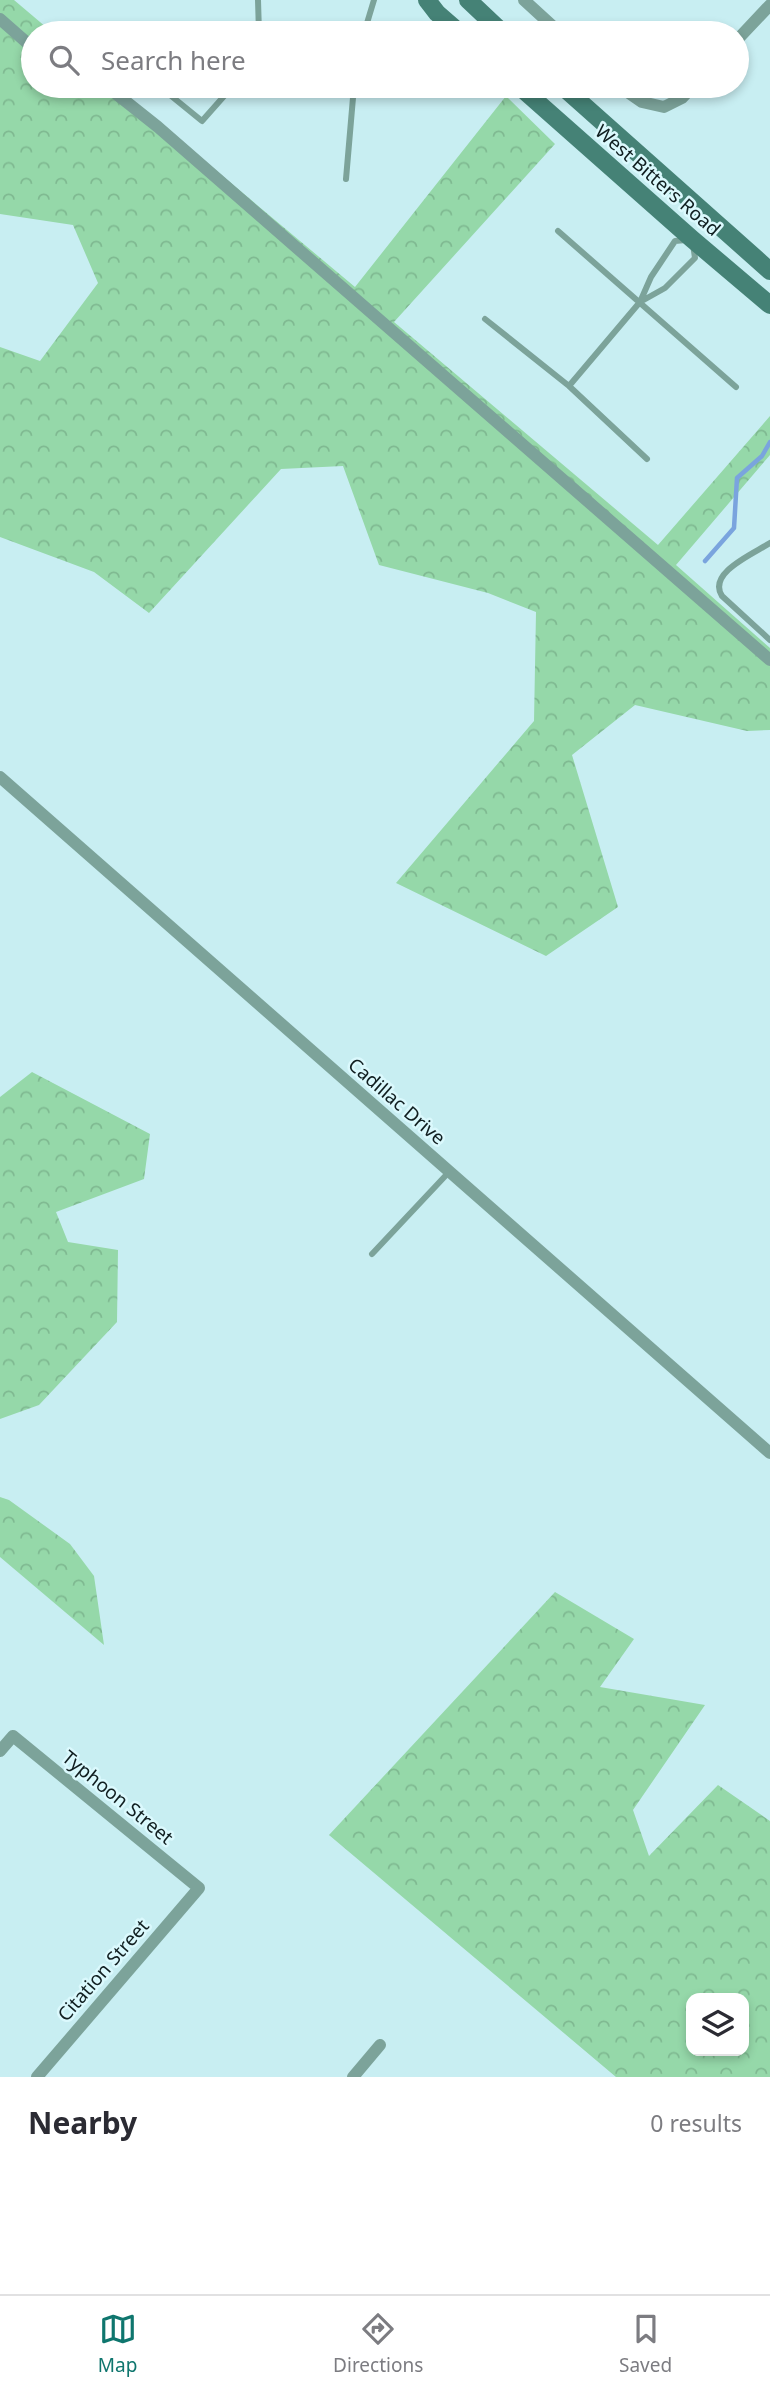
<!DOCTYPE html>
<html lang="en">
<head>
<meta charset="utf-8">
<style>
	body { margin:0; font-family:"Noto Sans",sans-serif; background:#f7f7f7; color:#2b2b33 }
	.controls { position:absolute; right:21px; bottom:21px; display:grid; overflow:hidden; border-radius:14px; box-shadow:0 4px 10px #0003 }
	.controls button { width:63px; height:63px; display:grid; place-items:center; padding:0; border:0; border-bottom:2px solid #e1e1e2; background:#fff; color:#2b2b33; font:35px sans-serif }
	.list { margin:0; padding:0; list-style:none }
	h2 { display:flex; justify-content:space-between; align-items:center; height:91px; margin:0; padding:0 28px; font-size:30px }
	h2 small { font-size:23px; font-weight:400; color:#7c7c81 }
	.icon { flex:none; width:38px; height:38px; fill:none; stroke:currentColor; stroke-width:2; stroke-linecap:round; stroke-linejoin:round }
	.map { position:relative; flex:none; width:770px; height:2077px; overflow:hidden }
	.search { position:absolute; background:#fff; box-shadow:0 4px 10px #0003; left:21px; right:21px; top:21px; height:77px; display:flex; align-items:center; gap:18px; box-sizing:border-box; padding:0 24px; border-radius:38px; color:#7c7c81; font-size:26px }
	.sheet { height:217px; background:#fff }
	nav { display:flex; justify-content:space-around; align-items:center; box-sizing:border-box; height:98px; border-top:2px solid #e1e1e2; background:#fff; font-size:19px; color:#7c7c81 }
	nav a { display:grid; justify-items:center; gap:4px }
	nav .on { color:#0f766e }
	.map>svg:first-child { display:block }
	.forest { fill:url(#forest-crowns); fill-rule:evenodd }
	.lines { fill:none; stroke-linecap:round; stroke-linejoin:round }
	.stream { stroke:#7aa4de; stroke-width:4.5 }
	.lane { stroke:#7ca39a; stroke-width:6 }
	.street { stroke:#7ca39a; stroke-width:12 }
	.secondary { stroke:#458276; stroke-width:18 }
	.labels { text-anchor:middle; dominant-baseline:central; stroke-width:5; stroke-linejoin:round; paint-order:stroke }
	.street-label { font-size:19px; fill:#101e20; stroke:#dbf9fd }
</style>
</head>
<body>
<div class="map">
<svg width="770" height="2077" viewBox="0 0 770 2077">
	<defs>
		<pattern id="forest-crowns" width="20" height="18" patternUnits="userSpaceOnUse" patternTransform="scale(1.75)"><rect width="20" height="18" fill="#95d8a9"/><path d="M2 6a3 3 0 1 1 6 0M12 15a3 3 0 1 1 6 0" fill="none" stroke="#7fb991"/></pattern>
	</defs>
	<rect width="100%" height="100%" fill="#c8eef2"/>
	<path class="forest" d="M0 0H14L53 33H33V86H115L355 287 506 96 555 144 394 322 658 545 770 416V455L676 565 770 648V730L747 731 635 705 572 755 618 907 546 956 396 883 534 721 536 612 488 593 379 565 343 466 281 469 149 613 94 572 0 537V347L40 361 98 283 73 225 0 214Z
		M32 1072 150 1134 144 1179 56 1212 68 1242 118 1250 117 1322 39 1405 0 1419V1097Z
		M0 1497 9 1500 70 1544 94 1576 104 1645 0 1557Z
		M555 1592 634 1639 600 1687 705 1705 633 1810 649 1856 718 1785 770 1821V2077H616L329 1835ZM691 1998H744V2051H691Z"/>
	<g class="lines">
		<path class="stream" d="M705 561 734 528 737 478 762 456 770 442"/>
		<path class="lane" d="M258 0 259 33
			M364 33 374 0
			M159 86 202 121 233 86
			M346 179 354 86
			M558 231 736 387
			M640 302 665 288 695 258 693 244
			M485 319 569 386 647 459
			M569 386 640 302 651 277 675 241 686 240
			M770 543C753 554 707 573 722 596L770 640
			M372 1254 449 1172"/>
		<path class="street" d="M524 0 560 33
			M0 19 33 48
			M737 40 770 5
			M102 86 114 92 158 127 770 660
			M619 86 642 102 664 107 682 98 693 86
			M0 777 770 1453
			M0 1751 13 1736 199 1888 37 2077
			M353 2077 380 2045"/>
		<path class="secondary" d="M427 0 437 13 460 33
			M468 0 503 33
			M519 86 692 239 770 305
			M562 86 770 271"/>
	</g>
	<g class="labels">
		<g class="street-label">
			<text transform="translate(658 180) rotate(41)">West Bitters Road</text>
			<text transform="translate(397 1101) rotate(41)">Cadillac Drive</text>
			<text transform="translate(118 1797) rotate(39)">Typhoon Street</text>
			<text transform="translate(103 1970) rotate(-49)">Citation Street</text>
		</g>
	</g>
</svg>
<div class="controls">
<button><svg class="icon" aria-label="layers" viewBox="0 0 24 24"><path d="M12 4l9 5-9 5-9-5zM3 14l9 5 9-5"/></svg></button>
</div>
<div class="search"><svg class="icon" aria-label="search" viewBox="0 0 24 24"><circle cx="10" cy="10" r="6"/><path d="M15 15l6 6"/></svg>Search here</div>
</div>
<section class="sheet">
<h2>Nearby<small>0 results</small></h2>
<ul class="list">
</ul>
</section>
<nav>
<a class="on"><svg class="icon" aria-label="map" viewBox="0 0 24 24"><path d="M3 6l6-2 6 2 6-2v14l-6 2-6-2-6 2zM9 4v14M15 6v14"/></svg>Map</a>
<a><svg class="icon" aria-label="directions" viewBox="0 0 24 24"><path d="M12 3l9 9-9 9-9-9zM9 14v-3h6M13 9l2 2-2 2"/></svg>Directions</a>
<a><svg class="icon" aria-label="saved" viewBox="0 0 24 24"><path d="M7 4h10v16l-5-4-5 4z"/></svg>Saved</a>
</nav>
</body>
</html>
